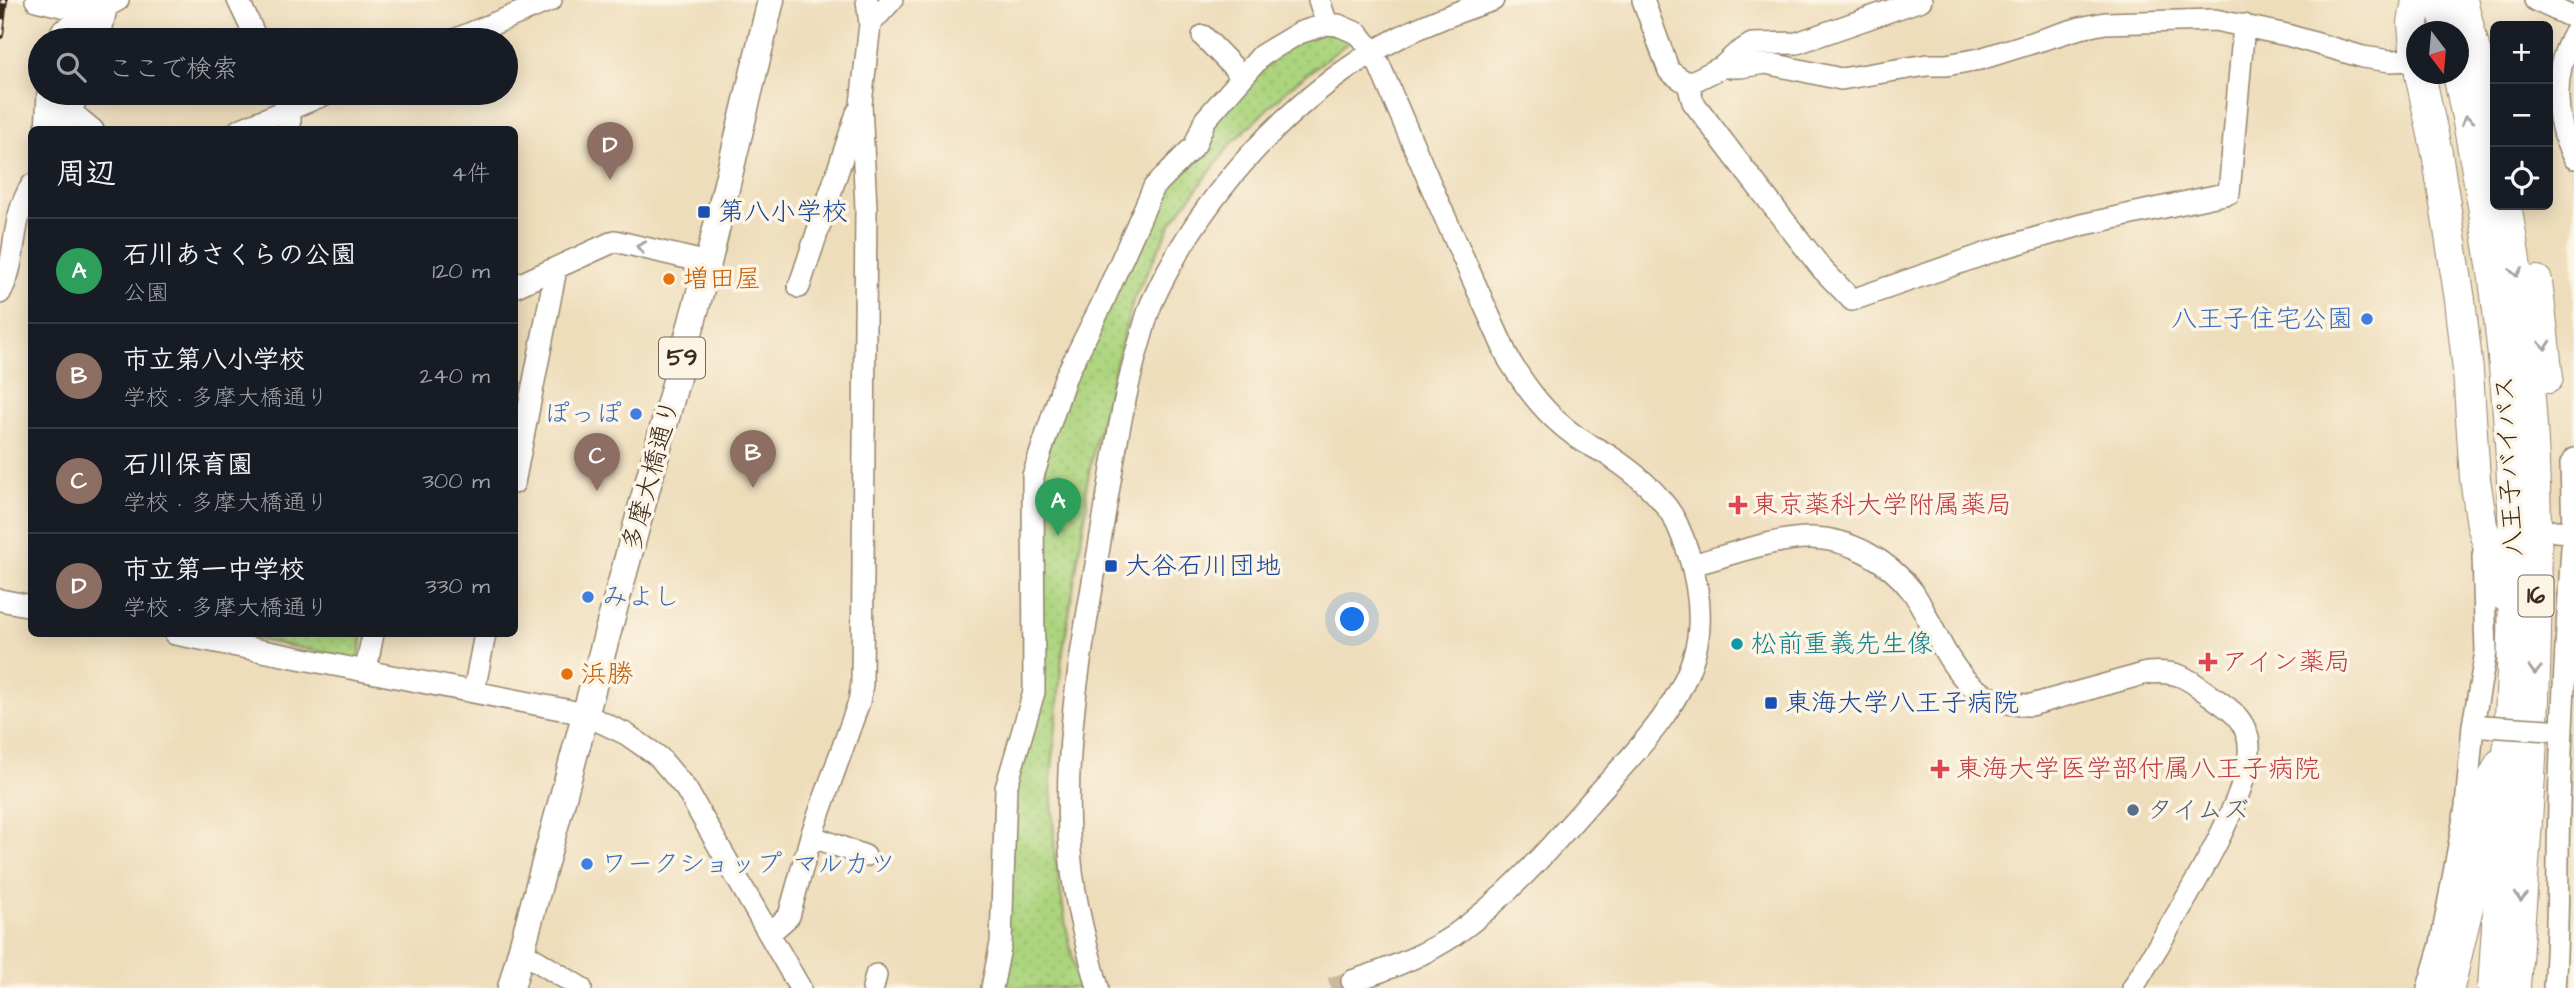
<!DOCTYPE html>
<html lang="ja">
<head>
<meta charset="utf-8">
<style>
	body { margin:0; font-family:"Architects Daughter","Klee One",sans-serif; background:#20242c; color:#f1f3f6 }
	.controls { position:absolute; right:21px; top:21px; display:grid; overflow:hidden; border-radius:10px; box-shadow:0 4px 18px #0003 }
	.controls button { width:63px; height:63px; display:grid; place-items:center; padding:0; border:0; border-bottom:2px solid #363941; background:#171b24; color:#f1f3f6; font:35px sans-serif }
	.compass { position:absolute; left:2406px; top:21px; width:63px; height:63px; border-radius:50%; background:#171b24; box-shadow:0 4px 18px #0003; rotate:164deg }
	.you { position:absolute; left:1353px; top:620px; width:24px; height:24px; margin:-18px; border:5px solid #fff; border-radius:50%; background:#1a73e8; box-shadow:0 0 0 10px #1a73e833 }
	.badge { display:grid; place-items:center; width:46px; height:46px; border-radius:50%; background:#0f766e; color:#fff; font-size:23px; font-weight:700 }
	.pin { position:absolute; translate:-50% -58px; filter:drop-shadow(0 2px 4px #0008) }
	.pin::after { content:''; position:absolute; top:37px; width:24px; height:21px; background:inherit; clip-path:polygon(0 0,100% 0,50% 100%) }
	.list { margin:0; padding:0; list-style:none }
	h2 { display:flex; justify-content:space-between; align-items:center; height:91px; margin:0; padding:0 28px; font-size:30px }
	h2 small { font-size:23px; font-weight:400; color:#9ea1a6 }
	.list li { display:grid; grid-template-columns:46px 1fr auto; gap:21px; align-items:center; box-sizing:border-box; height:105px; padding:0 28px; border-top:2px solid #363941 }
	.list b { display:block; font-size:26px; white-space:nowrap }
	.list p { margin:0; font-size:23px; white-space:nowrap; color:#9ea1a6 }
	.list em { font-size:23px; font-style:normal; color:#9ea1a6 }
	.icon { flex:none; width:38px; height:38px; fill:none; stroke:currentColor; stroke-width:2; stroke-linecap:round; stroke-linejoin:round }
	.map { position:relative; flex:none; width:2574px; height:988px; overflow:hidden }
	.search { position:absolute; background:#171b24; box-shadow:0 4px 18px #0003; left:28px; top:28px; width:490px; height:77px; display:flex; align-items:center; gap:18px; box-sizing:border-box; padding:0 24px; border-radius:38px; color:#9ea1a6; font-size:26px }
	.panel { position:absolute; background:#171b24; box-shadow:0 4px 18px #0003; left:28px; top:126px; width:490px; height:511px; border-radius:10px }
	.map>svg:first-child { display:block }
	.grass { fill:url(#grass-dots); stroke:#747f4e; stroke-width:2 }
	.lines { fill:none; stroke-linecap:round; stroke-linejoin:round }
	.minor-tunnel { stroke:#cab99c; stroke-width:21; stroke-dasharray:21 10; stroke-linecap:butt }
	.minor-casing { stroke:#94846c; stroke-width:24 }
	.major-casing { stroke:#94846c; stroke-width:29 }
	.highway-casing { stroke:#94846c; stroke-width:32 }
	.minor { stroke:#fff; stroke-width:21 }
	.major { stroke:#fff; stroke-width:26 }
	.highway { stroke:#fff; stroke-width:30 }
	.rail-casing { stroke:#3b2a1e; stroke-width:8 }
	.rail { stroke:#fcf5e5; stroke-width:5; stroke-dasharray:16; stroke-linecap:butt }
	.minor-bridge-casing { stroke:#94846c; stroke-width:24; stroke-linecap:butt }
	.minor-bridge { stroke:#fff; stroke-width:21 }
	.oneway { stroke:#a79f9a }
	.transit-dot { fill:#1a4fb4; stroke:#fcf5e5; stroke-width:2.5 }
	.food-dot { fill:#e8710a; stroke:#fcf5e5; stroke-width:2.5 }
	.shop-dot { fill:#3f7fe0; stroke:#fcf5e5; stroke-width:2.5 }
	.health-dot { fill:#e0444e; stroke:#fcf5e5; stroke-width:2.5 }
	.culture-dot { fill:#0f9aa8; stroke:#fcf5e5; stroke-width:2.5 }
	.service-dot { fill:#5c6f8a; stroke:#fcf5e5; stroke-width:2.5 }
	.labels { text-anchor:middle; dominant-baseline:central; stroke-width:7; stroke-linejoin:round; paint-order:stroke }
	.shield { fill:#fcf5e5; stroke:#75675a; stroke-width:2 }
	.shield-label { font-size:24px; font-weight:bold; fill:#3b2a1e }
	.transit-label { font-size:26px; fill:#164399; stroke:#fcf5e5; text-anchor:start }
	.food-label { font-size:26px; fill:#c56008; stroke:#fcf5e5; text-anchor:start }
	.shop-label { font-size:26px; fill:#366cbe; stroke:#fcf5e5; text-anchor:end }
	.street-label { font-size:26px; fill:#3b2a1e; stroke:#fcf5e5 }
	.health-label { font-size:26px; fill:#be3a42; stroke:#fcf5e5; text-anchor:start }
	.culture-label { font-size:26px; fill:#0d838f; stroke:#fcf5e5; text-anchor:start }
	.service-label { font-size:26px; fill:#4e5e75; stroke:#fcf5e5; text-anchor:start }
</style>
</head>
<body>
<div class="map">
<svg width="2574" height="988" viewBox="0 0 2574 988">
	<defs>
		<pattern id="grass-dots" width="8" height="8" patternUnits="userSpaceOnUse" patternTransform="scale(1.75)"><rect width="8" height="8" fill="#acd47e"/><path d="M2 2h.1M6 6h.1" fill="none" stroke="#95b66c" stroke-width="1.8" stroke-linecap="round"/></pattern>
	</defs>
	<rect width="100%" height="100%" fill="#fcf5e5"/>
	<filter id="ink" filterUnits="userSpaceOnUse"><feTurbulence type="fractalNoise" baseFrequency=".0143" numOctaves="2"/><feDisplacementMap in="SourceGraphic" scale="14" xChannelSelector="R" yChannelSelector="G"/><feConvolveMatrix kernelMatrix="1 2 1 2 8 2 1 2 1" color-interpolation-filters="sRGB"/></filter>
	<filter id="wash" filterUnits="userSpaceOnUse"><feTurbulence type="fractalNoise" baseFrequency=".00686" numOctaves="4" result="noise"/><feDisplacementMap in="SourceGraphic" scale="28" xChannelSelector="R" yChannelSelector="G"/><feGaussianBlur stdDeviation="1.57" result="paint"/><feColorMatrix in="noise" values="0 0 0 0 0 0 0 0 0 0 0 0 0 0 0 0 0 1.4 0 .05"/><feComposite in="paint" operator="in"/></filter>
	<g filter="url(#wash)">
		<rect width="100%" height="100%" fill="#edb"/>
		<path class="grass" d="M1299 33 1359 34 1290 87 1231 144 1172 222 1133 300 1094 448 1086 488 1087 504 1062 657 1051 781 1055 854 1066 926 1079 988H992L1006 788 1034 692 1033 476 1136 224 1205 120Z
			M232 634H363L359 660Z"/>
	</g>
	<g filter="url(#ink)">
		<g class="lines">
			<path class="minor-tunnel" d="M1331 988 1352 981"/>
			<g class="minor-casing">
				<path id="minor" d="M36 0 74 9H99
					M238 0 257 40
					M1319 0 1327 24
					M1643 0 1669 71 1688 84 1693 102 1741 165 1822 269 1852 300 2002 248 2081 225 2229 193 2244 25
					M2535 0 2574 18
					M870 24 892 0
					M2574 33C2552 72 2553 119 2574 158
					M1203 36 1243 77
					M58 40 62 31 118 0
					M99 40 107 5
					M454 40 551 0
					M1722 67 1736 54 1752 44 1797 43 1921 0
					M1688 84 1722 67H1740L1766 63 1841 79 1927 65H1946L1980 59 2080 28 2105 23 2215 20 2287 35 2363 57 2390 61 2416 60
					M48 93 93 130
					M282 93 290 109V130
					M46 130 48 93
					M59 130 80 93
					M239 130 328 93
					M514 287 615 241 708 263
					M799 287 857 113
					M0 293C19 259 9 220 32 185
					M514 483 556 269
					M2573 532 2571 464 2574 459
					M1692 565C1726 556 1778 537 1812 538 1851 539 1889 561 1912 591 1919 600 1923 610 1928 619 1952 667 1971 706 2031 705L2147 673C2181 670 2188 679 2214 698 2230 709 2243 718 2248 738 2261 788 2161 939 2133 988
					M0 600 32 606
					M175 634 566 710 586 715 626 734 659 757 686 789 800 988
					M366 669 373 634
					M474 691 485 634
					M811 836 865 856
					M769 934 789 916 811 836 859 702 862 684 866 208 861 104 870 24 867 0
					M521 951 581 988
					M873 988 876 975
					M992 988 1001 943 1006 788 1034 692 1033 476 1065 378 1102 304 1154 187 1195 145 1205 120 1262 55 1299 33 1327 24 1338 25 1359 34 1374 53 1435 195 1509 360C1527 389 1546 415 1574 435 1586 444 1599 449 1611 457 1635 473 1664 497 1677 524 1694 561 1705 608 1696 648 1681 709 1633 754 1593 799 1550 848 1507 898 1453 936 1422 957 1387 970 1352 981
					M1098 988C1087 947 1075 904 1071 862 1061 759 1080 655 1098 553 1110 484 1119 414 1138 347 1143 332 1146 316 1152 302 1201 195 1295 91 1400 37 1430 22 1462 10 1493 0
					M2428 988 2441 944 2466 807 2473 725 2486 652 2483 555
					M2554 988C2559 927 2557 867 2559 806 2562 714 2567 623 2573 532L2555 531"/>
			</g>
			<g class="major-casing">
				<path id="major" d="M511 988 708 263 771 0"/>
			</g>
			<g class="highway-casing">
				<path id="highway" d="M2440 0 2448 32
					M2462 0 2481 74 2495 147
					M2416 62 2413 23 2417 0
					M2420 74 2437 153 2460 300 2468 371 2475 479 2482 525 2503 595
					M2458 74C2492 231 2512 389 2514 550 2515 696 2502 842 2493 988
					M2506 205C2531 345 2539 490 2536 633 2534 751 2523 870 2515 988
					M2537 281 2548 378
					M2449 988 2468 907 2485 794 2500 764"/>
			</g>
			<use href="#minor" class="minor"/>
			<use href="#major" class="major"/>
			<use href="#highway" class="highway"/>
			<g class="rail-casing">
				<path id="rail" d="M0 35 4 0"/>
			</g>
			<use href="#rail" class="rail"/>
			<g class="minor-bridge-casing">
				<path id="minor-bridge" d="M2484 726 2550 730"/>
			</g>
			<use href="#minor-bridge" class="minor-bridge"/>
		</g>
		<defs><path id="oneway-chevron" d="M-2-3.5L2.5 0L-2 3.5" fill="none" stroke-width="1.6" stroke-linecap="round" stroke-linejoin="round" transform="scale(1.75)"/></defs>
		<g class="oneway">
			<use href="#oneway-chevron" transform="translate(2467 120) rotate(-102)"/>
			<use href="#oneway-chevron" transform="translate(641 247) rotate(-167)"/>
			<use href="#oneway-chevron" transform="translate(2516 272) rotate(82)"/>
			<use href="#oneway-chevron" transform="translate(2545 345) rotate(86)"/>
			<use href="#oneway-chevron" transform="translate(2535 670) rotate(92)"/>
			<use href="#oneway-chevron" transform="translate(2521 897) rotate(94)"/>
		</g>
	</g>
	<g class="transit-dot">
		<rect x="697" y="205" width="14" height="14" rx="3.5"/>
		<rect x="1104" y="559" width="14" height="14" rx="3.5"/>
		<rect x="1764" y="696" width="14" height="14" rx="3.5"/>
	</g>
	<g class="food-dot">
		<circle cx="669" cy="279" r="7"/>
		<circle cx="567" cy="674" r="7"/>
	</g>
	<g class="shop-dot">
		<circle cx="2367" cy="319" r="7"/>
		<circle cx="636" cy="414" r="7"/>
		<circle cx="588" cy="597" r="7"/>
		<circle cx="587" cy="864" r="7"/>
	</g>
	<g class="health-dot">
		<path d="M1734.5 494.5h7v7h7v7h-7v7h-7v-7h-7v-7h7z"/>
		<path d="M2204.5 651.5h7v7h7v7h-7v7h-7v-7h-7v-7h7z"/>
		<path d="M1936.5 758.5h7v7h7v7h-7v7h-7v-7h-7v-7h7z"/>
	</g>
	<circle class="culture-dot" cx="1737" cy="644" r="7"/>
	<circle class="service-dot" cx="2133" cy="810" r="7"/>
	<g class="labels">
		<g class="shield">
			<rect x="659" y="337.5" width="46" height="41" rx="5"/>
			<rect x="2518.5" y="575.5" width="35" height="41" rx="5"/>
		</g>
		<g class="shield-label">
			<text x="682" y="358">59</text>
			<text x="2536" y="596">16</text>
		</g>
		<g class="transit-label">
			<text x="718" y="212">第八小学校</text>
			<text x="1125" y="566">大谷石川団地</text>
			<text x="1785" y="703">東海大学八王子病院</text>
		</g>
		<g class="food-label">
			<text x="683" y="279">増田屋</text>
			<text x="581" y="674">浜勝</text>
		</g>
		<g class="shop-label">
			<text x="2353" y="319">八王子住宅公園</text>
			<text x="622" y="414">ぽっぽ</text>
			<text x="602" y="597" text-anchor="start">みよし</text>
			<text x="601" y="864" text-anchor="start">ワークショップ マルカツ</text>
		</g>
		<g class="street-label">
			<text transform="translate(2509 466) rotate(-93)">八王子バイパス</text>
			<text transform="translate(651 475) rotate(-75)">多摩大橋通り</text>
		</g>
		<g class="health-label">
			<text x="1752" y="505">東京薬科大学附属薬局</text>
			<text x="2222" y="662">アイン薬局</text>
			<text x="1956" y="769">東海大学医学部付属八王子病院</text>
		</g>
		<g class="culture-label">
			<text x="1751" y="644">松前重義先生像</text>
		</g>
		<g class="service-label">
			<text x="2147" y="810">タイムズ</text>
		</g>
	</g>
</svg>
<div class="controls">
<button>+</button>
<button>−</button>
<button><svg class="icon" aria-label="locate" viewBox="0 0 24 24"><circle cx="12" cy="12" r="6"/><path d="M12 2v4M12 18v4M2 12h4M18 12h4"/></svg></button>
</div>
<svg class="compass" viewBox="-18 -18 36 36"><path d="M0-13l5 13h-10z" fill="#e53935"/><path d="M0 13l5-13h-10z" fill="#9ea1a6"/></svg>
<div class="you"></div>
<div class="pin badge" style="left:1058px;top:536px;background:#2e9e5b">A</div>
<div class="pin badge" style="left:753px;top:488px;background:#8d6e63">B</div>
<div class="pin badge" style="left:597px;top:491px;background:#8d6e63">C</div>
<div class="pin badge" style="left:610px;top:180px;background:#8d6e63">D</div>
<div class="search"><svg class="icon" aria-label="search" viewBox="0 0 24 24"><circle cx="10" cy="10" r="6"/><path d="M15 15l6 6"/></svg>ここで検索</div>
<section class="panel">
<h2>周辺<small>4件</small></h2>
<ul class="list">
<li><span class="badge" style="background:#2e9e5b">A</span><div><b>石川あさくらの公園</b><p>公園</p></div><em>120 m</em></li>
<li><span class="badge" style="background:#8d6e63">B</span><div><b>市立第八小学校</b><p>学校 · 多摩大橋通り</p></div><em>240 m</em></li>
<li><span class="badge" style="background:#8d6e63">C</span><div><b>石川保育園</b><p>学校 · 多摩大橋通り</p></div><em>300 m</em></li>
<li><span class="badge" style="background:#8d6e63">D</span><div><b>市立第一中学校</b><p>学校 · 多摩大橋通り</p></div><em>330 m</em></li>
</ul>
</section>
</div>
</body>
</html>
